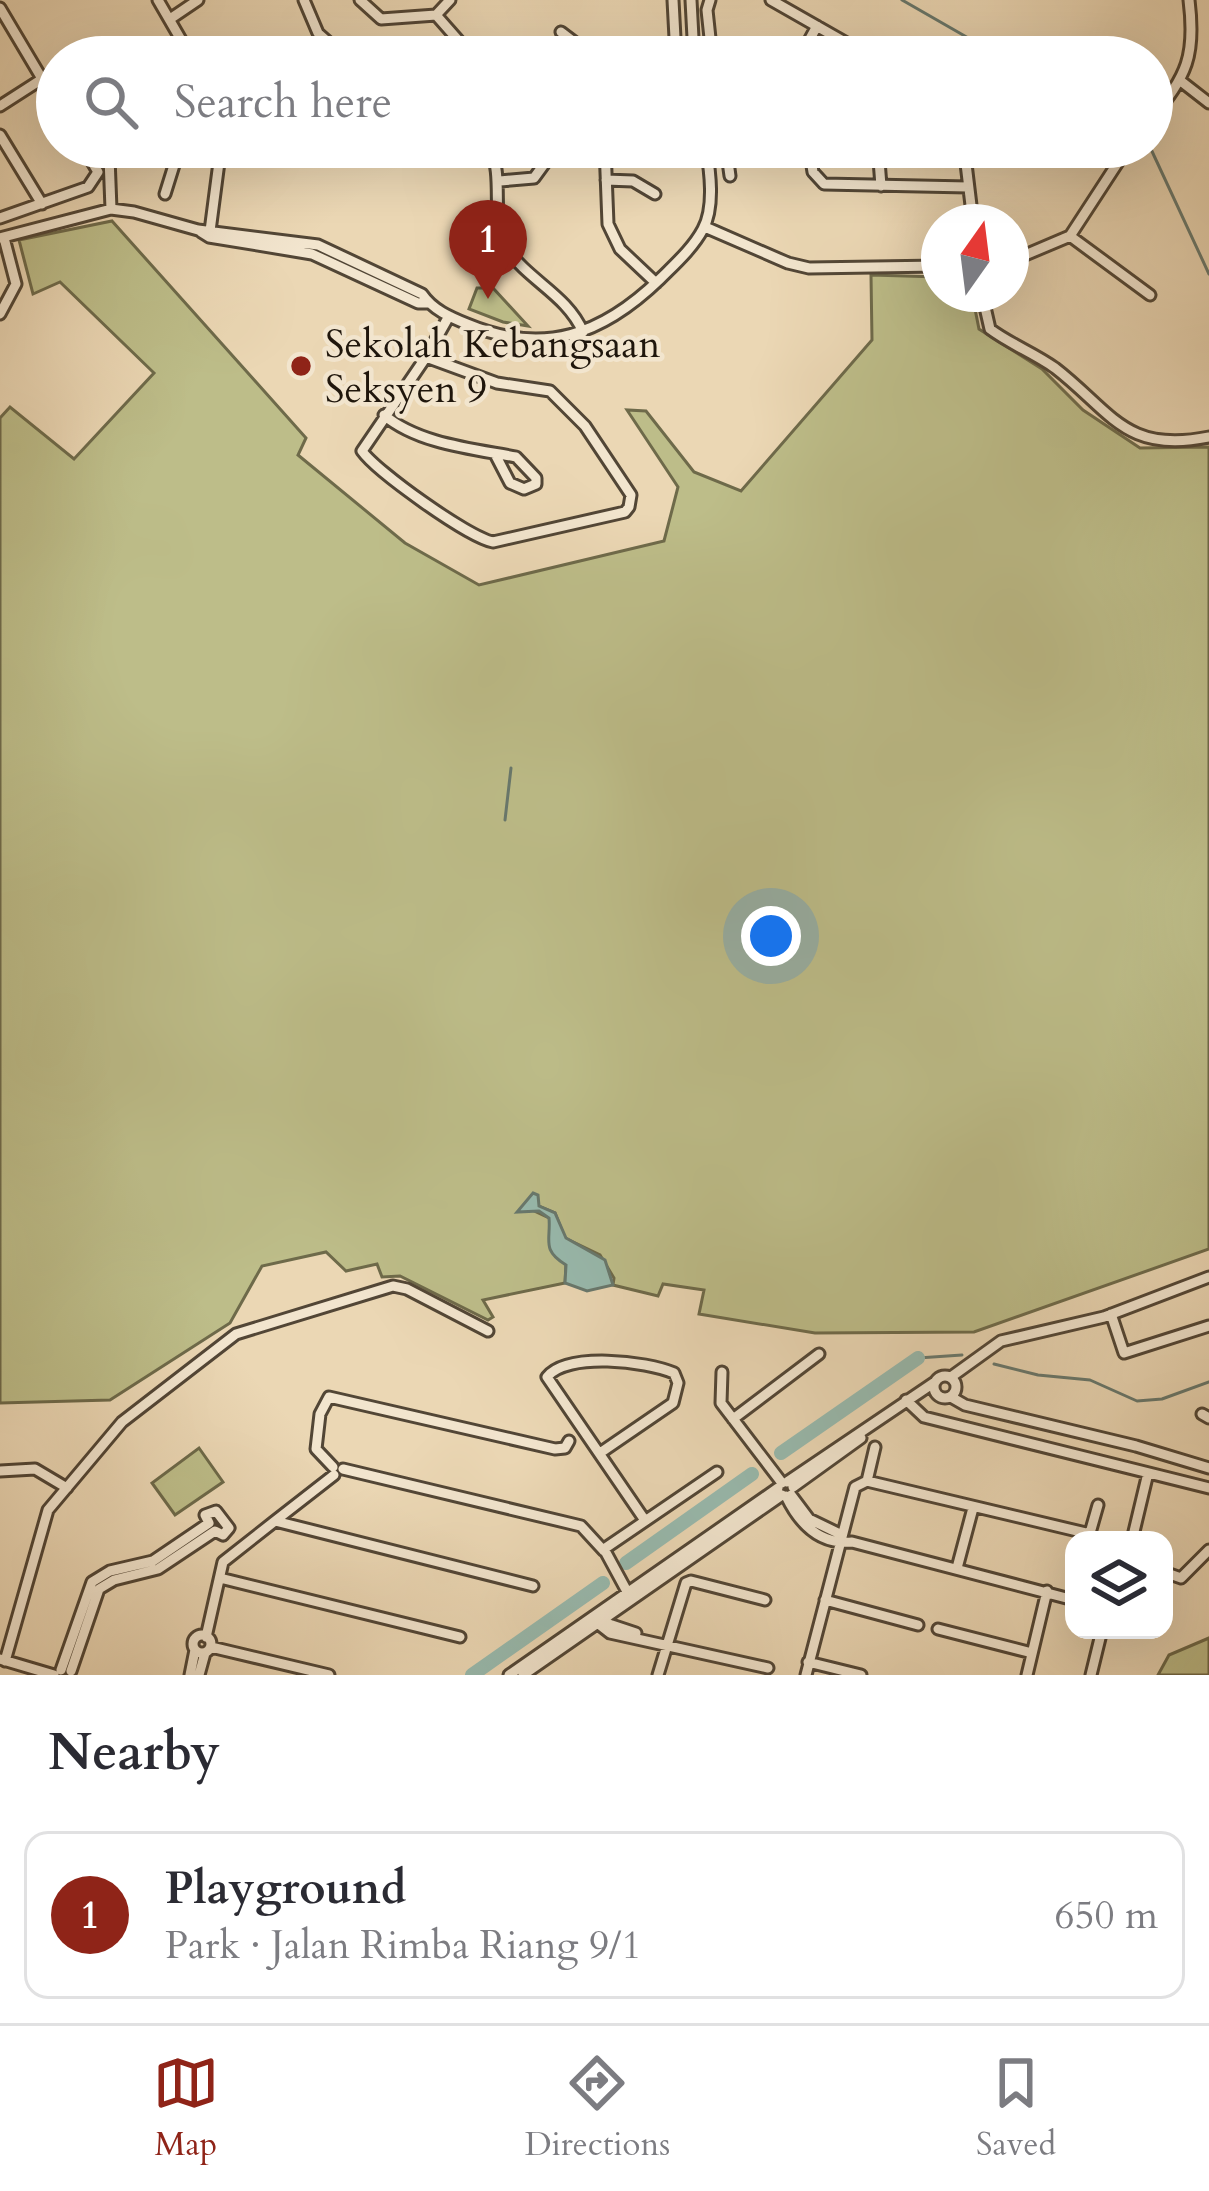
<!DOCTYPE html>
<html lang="en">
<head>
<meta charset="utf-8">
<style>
	body { margin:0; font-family:Cardo,serif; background:#f2f2f3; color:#2b2b33 }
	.controls { position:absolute; right:36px; bottom:36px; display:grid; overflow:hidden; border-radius:24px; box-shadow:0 12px 48px #0002 }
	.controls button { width:108px; height:108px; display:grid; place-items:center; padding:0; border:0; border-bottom:3px solid #e1e1e2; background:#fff; color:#2b2b33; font:60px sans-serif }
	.compass { position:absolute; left:921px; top:204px; width:108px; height:108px; border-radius:50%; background:#fff; box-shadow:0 12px 48px #0002; rotate:14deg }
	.you { position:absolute; left:771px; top:936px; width:42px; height:42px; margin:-30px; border:9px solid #fff; border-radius:50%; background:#1a73e8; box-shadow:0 0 0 18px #1a73e833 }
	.badge { display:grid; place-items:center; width:78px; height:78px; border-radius:50%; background:#8f2418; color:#fff; font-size:39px; font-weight:700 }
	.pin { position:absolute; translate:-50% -99px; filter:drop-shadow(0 3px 6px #0008) }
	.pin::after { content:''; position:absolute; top:63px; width:42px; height:36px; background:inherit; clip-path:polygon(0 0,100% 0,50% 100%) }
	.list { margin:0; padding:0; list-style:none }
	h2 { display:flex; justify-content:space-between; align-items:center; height:156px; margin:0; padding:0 48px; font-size:51px }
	h2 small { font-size:39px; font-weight:400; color:#7c7c81 }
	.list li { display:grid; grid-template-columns:78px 1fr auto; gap:36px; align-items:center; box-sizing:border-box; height:168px; margin:0 24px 24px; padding:0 24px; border:3px solid #e1e1e2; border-radius:24px }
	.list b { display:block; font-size:45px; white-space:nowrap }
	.list p { margin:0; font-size:39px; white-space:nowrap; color:#7c7c81 }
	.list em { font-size:39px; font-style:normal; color:#7c7c81 }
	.icon { flex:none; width:66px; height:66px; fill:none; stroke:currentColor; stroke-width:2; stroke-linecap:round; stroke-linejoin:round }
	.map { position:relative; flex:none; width:1209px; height:1675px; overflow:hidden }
	.search { position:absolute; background:#fff; box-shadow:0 12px 48px #0002; left:36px; right:36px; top:36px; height:132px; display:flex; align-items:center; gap:30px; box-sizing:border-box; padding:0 42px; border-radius:66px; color:#7c7c81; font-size:45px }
	.sheet { height:348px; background:#fff }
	nav { display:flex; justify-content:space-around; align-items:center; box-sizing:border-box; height:168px; border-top:3px solid #e1e1e2; background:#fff; font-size:33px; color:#7c7c81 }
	nav a { display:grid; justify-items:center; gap:6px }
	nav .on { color:#8f2418 }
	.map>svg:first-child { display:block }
	.green { fill:#bdbd89; stroke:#6e6a4a; stroke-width:3 }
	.water { fill:#98baae; stroke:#68786d; stroke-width:3 }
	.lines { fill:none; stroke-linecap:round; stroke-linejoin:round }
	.stream { stroke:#68786d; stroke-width:3 }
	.river { stroke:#98baae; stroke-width:14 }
	.minor-casing { stroke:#524636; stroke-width:15 }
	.minor { stroke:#f2e5ce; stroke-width:9 }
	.poi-dot { fill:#8f2418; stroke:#f2e5ce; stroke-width:4.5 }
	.labels { text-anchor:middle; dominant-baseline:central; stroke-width:9; stroke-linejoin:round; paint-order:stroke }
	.poi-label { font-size:39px; fill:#1f160c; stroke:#f2e5ce; text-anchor:start }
</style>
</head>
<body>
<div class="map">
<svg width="1209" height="1675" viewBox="0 0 1209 1675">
	<rect width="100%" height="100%" fill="#ebd7b4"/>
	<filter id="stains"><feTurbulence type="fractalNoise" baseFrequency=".00167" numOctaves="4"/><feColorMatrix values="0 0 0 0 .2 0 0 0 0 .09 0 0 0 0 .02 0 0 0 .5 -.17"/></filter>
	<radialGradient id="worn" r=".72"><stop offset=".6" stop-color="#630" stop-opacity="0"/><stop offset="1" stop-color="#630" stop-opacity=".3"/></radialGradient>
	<path class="green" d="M112 221 306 438 298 455 405 543 479 585 664 541 678 487 627 410 646 411 694 472 741 491 872 340 871 275 939 277V294H972L979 329 1042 369 1083 410 1140 448 1209 447V1249L974 1332 815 1333 699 1314 704 1290 663 1284 658 1296 613 1285 614 1278 600 1255 565 1238 555 1213 539 1206 530 1209 549 1218 566 1264 565 1283 483 1300 493 1317 488 1320 400 1276 382 1277 377 1264 346 1271 326 1252 262 1266 230 1323 110 1400 0 1403V418L10 407 74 459 154 373 60 282 33 294 19 240Z
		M477 288H493L528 326 503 322 469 309Z
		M199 1448 223 1482 175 1515 152 1483Z
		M1209 1638V1675H1158L1169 1655Z"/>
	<path class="water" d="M533 1193 538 1195 539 1206 555 1213 566 1238 605 1260 613 1285 587 1291 565 1283 566 1265C541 1250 551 1240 549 1218L539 1211 517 1212Z"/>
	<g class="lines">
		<path class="stream" d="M902 0 977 43 1109 57
			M1150 147 1209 274
			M505 820 511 768
			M918 1358 962 1355
			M994 1364 1038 1375 1090 1380 1137 1401 1162 1399 1209 1382"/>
		<path class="river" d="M781 1453 918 1358
			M626 1563 752 1474
			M472 1675 603 1583"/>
		<g class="minor-casing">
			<path id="minor" d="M158 0 191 57
				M304 0 318 33 345 57
				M360 0 381 19 436 15 473 57
				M673 0 676 57
				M691 0 694 57
				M710 0 707 10 712 57
				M771 0 871 57
				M0 8 57 104
				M436 15 450 0
				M170 19 198 0
				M561 32 594 57
				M126 57H127
				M800 57 817 26
				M1182 82 1209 103
				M0 106 42 79 57 78
				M1152 118C1187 75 1196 56 1189 0
				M0 135 42 204
				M103 147 109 157 111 209
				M490 147C505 180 489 222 507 249 529 281 567 295 583 332
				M605 147 608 224 620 249 656 283
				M726 147 730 176
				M809 147 813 172 824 184 968 187
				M865 147 879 160 881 186
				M964 147 973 222
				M606 180 633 181 655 194
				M500 181 534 178 550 156 549 147
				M165 194 175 162 173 147
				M0 218 88 187 98 172 83 147
				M705 227 788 263 809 268 939 266
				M210 231 221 147
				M201 232 209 237 312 254 418 303H428
				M1070 236 1150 295
				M0 238 111 209 134 212 198 230 318 245 422 294C433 310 450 317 467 324 544 356 602 335 660 279 675 264 693 248 703 229 715 207 710 171 706 147
				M1011 261 1070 236 1128 147
				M982 294 990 329C1010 344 1034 353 1055 368 1112 412 1125 454 1209 437
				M0 314 16 284 4 238
				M426 357 497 383 550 391 585 426 631 495 629 507 625 512 493 542C468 537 377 472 362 451Z
				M426 357 449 316
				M384 415C418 444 474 449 516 457L536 478V484L524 489 510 483 496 456
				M1111 1314 1124 1353 1209 1326
				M722 1372 721 1403 782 1483
				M934 1387a11 11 0 1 1 22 0a11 11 0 1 1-22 0Z
				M951 1377 1001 1341 1104 1317 1209 1277
				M951 1397 965 1405 1136 1446 1209 1468
				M906 1400 924 1417 1209 1488
				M1202 1414 1209 1418
				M733 1419 819 1354
				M600 1453 673 1403 678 1383 674 1373C646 1361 567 1352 547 1377L644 1519
				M333 1467 316 1449 320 1414 329 1397 555 1449 565 1448 569 1441
				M343 1469 581 1526 604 1551
				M0 1471 35 1469 67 1488
				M867 1481 1090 1534
				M787 1482 935 1382
				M793 1487 861 1438
				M791 1495 809 1519 842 1535
				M786 1496C799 1523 819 1545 852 1542L1074 1600
				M275 1521 334 1475
				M1088 1540 1098 1505
				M1132 1540 1148 1473
				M957 1568 973 1508
				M1164 1572 1181 1578 1209 1550
				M220 1578 460 1637
				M630 1597 604 1549 717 1472
				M825 1600 918 1625
				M603 1617 609 1624 636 1633
				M596 1622 610 1633 768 1668
				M938 1629 1032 1653
				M193 1644a9 9 0 1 1 18 0a9 9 0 1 1-18 0Z
				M206 1637 223 1562 275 1521 533 1586
				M211 1647 329 1675
				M0 1659 54 1675
				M5 1661 48 1510 122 1422 236 1334 393 1286 407 1289 488 1331
				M808 1662 861 1675
				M61 1670 92 1582 110 1571 153 1561 209 1523 205 1515 216 1511 229 1528 223 1535 215 1531 158 1569 114 1580 99 1589 71 1671
				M190 1675 195 1650
				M199 1675 205 1653
				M509 1675 778 1488
				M523 1675 782 1495
				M658 1675 686 1583 691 1581 765 1600
				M806 1675 855 1487 867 1481 875 1447
				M1027 1675 1047 1591
				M1091 1675 1102 1630"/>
		</g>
		<use href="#minor" class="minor"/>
	</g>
	<circle class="poi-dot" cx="301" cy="366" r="12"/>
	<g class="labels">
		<g class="poi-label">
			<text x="325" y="344">Sekolah Kebangsaan<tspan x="325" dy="45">Seksyen 9</tspan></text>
		</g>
	</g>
	<rect width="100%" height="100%" filter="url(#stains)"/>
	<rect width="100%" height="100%" fill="url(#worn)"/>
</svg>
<div class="controls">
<button><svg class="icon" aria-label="layers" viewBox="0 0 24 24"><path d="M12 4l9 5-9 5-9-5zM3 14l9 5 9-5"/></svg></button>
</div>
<svg class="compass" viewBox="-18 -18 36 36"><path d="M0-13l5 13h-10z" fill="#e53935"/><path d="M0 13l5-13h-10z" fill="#7c7c81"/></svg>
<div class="you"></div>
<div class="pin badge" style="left:488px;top:299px">1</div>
<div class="search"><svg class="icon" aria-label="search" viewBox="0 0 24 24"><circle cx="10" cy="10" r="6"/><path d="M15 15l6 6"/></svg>Search here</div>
</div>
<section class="sheet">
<h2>Nearby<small></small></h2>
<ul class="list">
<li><span class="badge">1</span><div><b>Playground</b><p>Park · Jalan Rimba Riang 9/1</p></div><em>650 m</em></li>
</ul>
</section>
<nav>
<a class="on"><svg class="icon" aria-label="map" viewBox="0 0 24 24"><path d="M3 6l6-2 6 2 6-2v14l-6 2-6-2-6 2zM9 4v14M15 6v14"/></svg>Map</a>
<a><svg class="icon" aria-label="directions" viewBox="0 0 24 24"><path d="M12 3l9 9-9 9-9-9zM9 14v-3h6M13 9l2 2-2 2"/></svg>Directions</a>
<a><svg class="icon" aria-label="saved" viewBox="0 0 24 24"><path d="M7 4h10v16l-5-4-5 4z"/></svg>Saved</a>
</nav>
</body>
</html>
